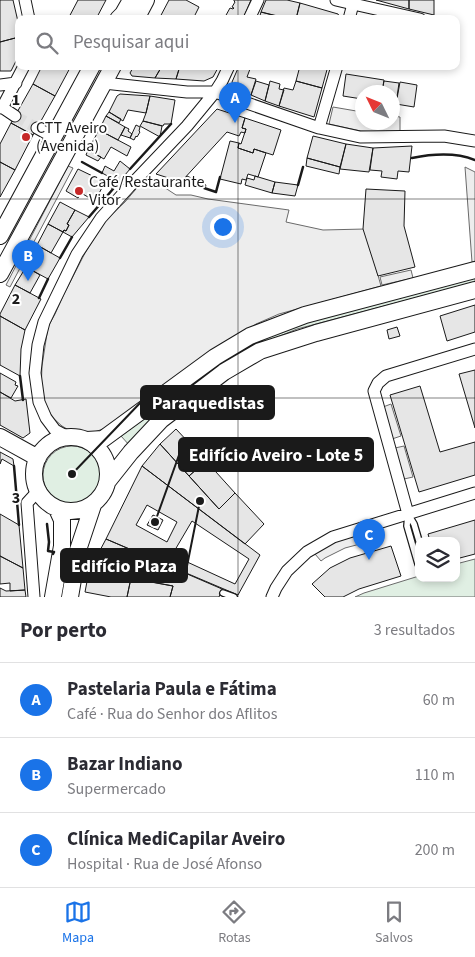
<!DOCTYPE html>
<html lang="pt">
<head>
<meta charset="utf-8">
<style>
	body { margin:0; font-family:"Source Sans 3",sans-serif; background:#f2f2f3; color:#2b2b33 }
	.controls { position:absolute; right:15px; bottom:15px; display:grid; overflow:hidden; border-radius:10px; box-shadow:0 2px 8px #0003 }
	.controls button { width:45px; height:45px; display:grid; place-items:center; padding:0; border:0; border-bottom:1px solid #e1e1e2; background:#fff; color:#2b2b33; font:25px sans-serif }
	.compass { position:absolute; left:355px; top:85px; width:45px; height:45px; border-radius:50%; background:#fff; box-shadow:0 2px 8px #0003; rotate:313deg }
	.you { position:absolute; left:222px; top:226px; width:18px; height:18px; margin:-12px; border:4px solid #fff; border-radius:50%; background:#1a73e8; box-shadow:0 0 0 8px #1a73e833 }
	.badge { display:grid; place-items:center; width:32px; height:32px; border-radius:50%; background:#1a73e8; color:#fff; font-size:16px; font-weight:700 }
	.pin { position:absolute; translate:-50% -41px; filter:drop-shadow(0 1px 2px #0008) }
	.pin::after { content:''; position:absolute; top:26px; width:18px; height:15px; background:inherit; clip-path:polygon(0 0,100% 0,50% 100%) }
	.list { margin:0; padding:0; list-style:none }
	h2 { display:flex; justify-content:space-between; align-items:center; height:65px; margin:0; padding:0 20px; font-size:21px }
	h2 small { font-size:16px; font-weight:400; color:#7c7c81 }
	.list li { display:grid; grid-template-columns:32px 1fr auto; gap:15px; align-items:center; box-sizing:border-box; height:75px; padding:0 20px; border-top:1px solid #e1e1e2 }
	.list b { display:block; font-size:19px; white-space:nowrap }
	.list p { margin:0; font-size:16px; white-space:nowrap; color:#7c7c81 }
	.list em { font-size:16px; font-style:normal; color:#7c7c81 }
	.icon { flex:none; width:28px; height:28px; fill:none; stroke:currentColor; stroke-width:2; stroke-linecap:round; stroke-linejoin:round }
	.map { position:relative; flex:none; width:475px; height:597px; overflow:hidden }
	.search { position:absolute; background:#fff; box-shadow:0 2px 8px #0003; left:15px; right:15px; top:15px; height:55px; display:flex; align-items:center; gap:12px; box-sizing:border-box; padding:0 18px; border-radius:10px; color:#7c7c81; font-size:19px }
	.sheet { height:290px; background:#fff }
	nav { display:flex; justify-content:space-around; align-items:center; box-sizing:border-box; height:70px; border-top:1px solid #e1e1e2; background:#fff; font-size:14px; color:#7c7c81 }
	nav a { display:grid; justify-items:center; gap:2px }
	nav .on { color:#1a73e8 }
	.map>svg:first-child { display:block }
	.green { fill:#e0efe3; stroke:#6a6a6a }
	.parking { fill:#ededed; stroke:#6a6a6a }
	.building { fill:#e6e6e6; stroke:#1a1a1a; fill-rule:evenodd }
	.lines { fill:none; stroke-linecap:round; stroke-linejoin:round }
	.minor-tunnel { stroke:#ddd; stroke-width:11; stroke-dasharray:11 5.5; stroke-linecap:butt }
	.service-casing { stroke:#1a1a1a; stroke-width:8 }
	.minor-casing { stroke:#1a1a1a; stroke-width:13 }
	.secondary-casing { stroke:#1a1a1a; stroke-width:18 }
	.service { stroke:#fff; stroke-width:5.5 }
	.minor { stroke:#fff; stroke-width:11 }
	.secondary { stroke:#fff; stroke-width:16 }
	.wall { stroke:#1a1a1a; stroke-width:2.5 }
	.grid { fill:none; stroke:#1a1a1a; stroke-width:1; stroke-opacity:0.55 }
	.poi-dot { fill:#c62828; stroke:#fff; stroke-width:2 }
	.labels { text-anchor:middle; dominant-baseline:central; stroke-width:4; stroke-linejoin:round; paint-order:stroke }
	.poi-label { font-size:16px; fill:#1a1a1a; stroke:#fff; text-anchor:start }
	.grid-label { font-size:16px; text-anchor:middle; font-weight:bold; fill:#1a1a1a; stroke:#fff; stroke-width:4; stroke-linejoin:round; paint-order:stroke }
	.leader { fill:none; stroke:#1a1a1a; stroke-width:2 }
	.callout-dot { fill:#1a1a1a; stroke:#fff; stroke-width:2 }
	.callout { fill:#1a1a1a; stroke:#1a1a1a; stroke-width:2 }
	.callout-label { font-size:18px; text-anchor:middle; font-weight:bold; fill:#fff }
</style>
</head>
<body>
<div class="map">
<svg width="475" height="597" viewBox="0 0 475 597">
	<rect width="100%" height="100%" fill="#fff"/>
	<path class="green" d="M475 277V282L297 329 258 345 130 446 121 436 226 359 262 338 294 326Z
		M43 475a29 29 0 1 1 58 0a29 29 0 1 1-58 0Z
		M475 559V597H355L364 593 419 576V578H456V564Z"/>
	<path class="parking" d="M333 107 362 112V122H392L393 116 400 117V133L361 131 329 124Z
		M68 166 73 168 10 287 6 285Z
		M465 167 475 172V261L472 262Z
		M147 176 176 195H191L208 199 289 210 286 222 323 230 365 229 381 286 279 314 256 324 108 427 92 433H74L62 426 53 418 46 406 41 392 42 366 48 327 55 314 64 294 85 253 105 221 125 202Z
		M411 270 413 278 382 285 380 277Z
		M391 404 401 436 392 439 383 407Z
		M404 446 413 477 404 479 395 448Z
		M357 534 360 544 345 548 325 558 321 561 315 554 321 549 342 539Z"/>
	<path class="building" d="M0 0H13L19 26V37L0 42Z
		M78 0H106L96 19H68Z
		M169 0H186L199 7 193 19H182L180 18V19H159Z
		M234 0H251L243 19H230L225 17 230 8 233 9 234 8 232 7 235 2 234 1Z
		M266 0H287L300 3 296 19H287L261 12Z
		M376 0H409V9Z
		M409 0H434V15L409 9Z
		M300 3 338 14 341 19H296Z
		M261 12 282 17V19H259Z
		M19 37V55L11 71H0V42Z
		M42 66H71L55 96 33 84Z
		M134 66H162L155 78 132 76 130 73Z
		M162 66H180L176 79 155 78Z
		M180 66H219L213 77 204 81 176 79Z
		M239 66 250 69 247 77 256 79 251 95 235 89 233 86 232 82Z
		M300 66H328L322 88 296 81Z
		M346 74 384 80 382 92H362V99L343 96Z
		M256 81 269 85 265 101 251 95Z
		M270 81 280 84 279 89 284 90 279 106 265 101Z
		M296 81 322 88 314 117 279 106 284 88 293 90Z
		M384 81 399 83 396 104H392V92H382Z
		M400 82 417 85 414 107 396 104Z
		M33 84 55 96 33 135 11 123Z
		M120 94 150 96 146 113 128 110 123 121 109 112 117 96Z
		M150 96 175 100 171 124H164L163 126 143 121 146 113Z
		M217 109 245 118 242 128 246 129 245 133 241 132 239 136 227 132 181 182 156 174Z
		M109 112 121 119 119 123 106 116Z
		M106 116 125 127 118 140 99 130Z
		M245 118 281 130 273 155 254 149 253 153 238 148 239 143 241 144 246 129 242 128Z
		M143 121 162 126 160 137 140 126Z
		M11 123 33 135 15 170 0 162V144Z
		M136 125 140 127 139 131 140 132 137 137 136 136 134 140 130 138Z
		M125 127 129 129 128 131 132 134 130 138 121 135Z
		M99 130 131 147 127 156 111 147 104 159 88 150Z
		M313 136 346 144 340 167 307 158Z
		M230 141 239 143 238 148 253 153 254 149 266 153 258 177 248 174 246 180 242 179 241 184 220 179Z
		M346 144 373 148 369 172 340 169Z
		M412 146 409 172 398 171 397 179 381 177 382 171 370 170 373 148Z
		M88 150 101 157 98 161 86 155Z
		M307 158 340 167 339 174 306 166Z
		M120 161 130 169 119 182 102 173 105 166 114 171Z
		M0 162 15 170 0 197Z
		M78 169 105 182 95 201 81 193 78 198 66 191Z
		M187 176 206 185 204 188 181 182Z
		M255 176 275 182 272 193 245 185 247 178 254 180Z
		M112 178 119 182 113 189 107 185Z
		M275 182 298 185 295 196 272 193Z
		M366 189 405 191 404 226 415 267 378 276 363 229Z
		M60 202 75 210 67 224 69 225 66 231 64 230 63 232 48 224Z
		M75 210 89 217 72 237 63 232 64 230 66 231 69 225 67 224Z
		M48 224 63 232 51 253 37 245Z
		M37 245 60 258 48 279 26 267Z
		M26 267 40 275 30 293 15 285Z
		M15 285 41 299 25 330 0 316V314Z
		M475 305V332L447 341 440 316Z
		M0 316 25 330 21 349 20 376 0 365Z
		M397 327 400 336 389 339 387 330Z
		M475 370V428L459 374Z
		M0 373 16 382 15 385 18 386 11 398 0 392Z
		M420 386 440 452 475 442V475L419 492 390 395Z
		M0 392 15 401 26 399 30 433 23 438 0 425Z
		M176 429 206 461 189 476 160 444Z
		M160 444 219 509 235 493 264 524 245 544 142 466Z
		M0 452 13 459 14 466 2 459 0 464Z
		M206 461 235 493 219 509 189 476Z
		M142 466 260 555 238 595 106 539ZM147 505 177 522 167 542 136 525Z
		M0 514 19 525 23 568 0 556Z
		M153 515 163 520 158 530 147 525Z
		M475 520V554L456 559V541H430L428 534Z
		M192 521 249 559 235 584 172 555Z
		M106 539 222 589 219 597H170L173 586 89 571Z
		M391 546 401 576 359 589 343 597H325L312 584 330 568 350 558Z
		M0 556 23 568 25 590 10 591V583L0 584Z
		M89 571 131 578 127 597H111L85 592Z
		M131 578 173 586 170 597H127Z
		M0 588 6 591 25 590 26 597H0Z"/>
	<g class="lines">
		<path class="minor-tunnel" d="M15 116 37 128"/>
		<g class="service-casing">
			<path id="service" d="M408 514 407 526 418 564
				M408 514 414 524 419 541
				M223 593 234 597"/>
		</g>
		<g class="minor-casing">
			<path id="minor" d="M25 0 29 19
				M336 0 353 4 349 19
				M353 4 420 19
				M249 19 258 0
				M104 83 187 92H215L319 128 360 137 444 136 475 141
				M0 85 16 83
				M0 106 15 116
				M2 108 24 66
				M37 128 53 137
				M319 128 337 66
				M68 437 55 430 46 418 39 402 35 373 38 345 44 322 77 254 101 218 129 187 187 126 215 92 222 81 229 66
				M408 514 374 391 378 383 386 376 475 349
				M34 597 27 503 38 491
				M272 597 276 588 287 571 307 552 333 537 475 493"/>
		</g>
		<g class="secondary-casing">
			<path id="secondary" d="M118 19 123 14 131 0
				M136 19 146 0
				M0 236 92 66
				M0 274 113 66
				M34 474a37 37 0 1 1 74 0a37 37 0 1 1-74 0Z
				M0 437 38 458
				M87 440 103 439 215 357 250 336 305 315 475 270
				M108 481 131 452 161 420 224 372 260 351 316 333 475 290
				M53 597 62 546V520L57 509
				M70 597 78 550 93 505"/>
		</g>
		<use href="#service" class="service"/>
		<use href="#minor" class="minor"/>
		<use href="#secondary" class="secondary"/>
		<path class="wall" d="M412 158C432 154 455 152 475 160
			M82 162 102 173
			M130 169 171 124
			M298 185 303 167
			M205 186 204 188 216 192 220 177
			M89 217 113 189
			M60 258 72 237
			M39 298 48 279
			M20 376 23 400
			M14 466 19 525
			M47 524 49 542 48 551 54 552 53 554"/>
	</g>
	<path class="grid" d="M238 0V19M238 66V597M0 199H475M0 398H475"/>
	<g class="poi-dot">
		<circle cx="26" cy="137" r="5"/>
		<circle cx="79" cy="191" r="5"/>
	</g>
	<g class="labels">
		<g class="poi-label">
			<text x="36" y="128">CTT Aveiro<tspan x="36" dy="18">(Avenida)</tspan></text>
			<text x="89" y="182">Café/Restaurante<tspan x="89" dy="18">Vitor</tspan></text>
		</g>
	</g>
	<g class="grid-label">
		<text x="16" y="105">1</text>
		<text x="16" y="304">2</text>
		<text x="16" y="503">3</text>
	</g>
	<path class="leader" d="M72 474L141 402M155 522L179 455M200 501L187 566"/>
	<g class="callout-dot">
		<circle cx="72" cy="474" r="5"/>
		<circle cx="155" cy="522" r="5"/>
		<circle cx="200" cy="501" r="5"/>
	</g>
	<g class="callout">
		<rect x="141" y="386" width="133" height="33" rx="5"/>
		<rect x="179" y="438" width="194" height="33" rx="5"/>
		<rect x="61" y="549" width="126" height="33" rx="5"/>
	</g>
	<g class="callout-label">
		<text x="208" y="409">Paraquedistas</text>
		<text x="276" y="461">Edifício Aveiro - Lote 5</text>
		<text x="124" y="572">Edifício Plaza</text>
	</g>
</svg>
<div class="controls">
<button><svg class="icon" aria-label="layers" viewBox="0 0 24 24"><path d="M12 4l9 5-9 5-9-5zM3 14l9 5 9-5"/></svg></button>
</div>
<svg class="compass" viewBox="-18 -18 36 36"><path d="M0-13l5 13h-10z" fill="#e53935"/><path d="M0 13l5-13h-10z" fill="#7c7c81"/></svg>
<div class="you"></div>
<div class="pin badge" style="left:235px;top:123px">A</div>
<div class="pin badge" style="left:28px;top:281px">B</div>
<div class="pin badge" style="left:369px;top:560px">C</div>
<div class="search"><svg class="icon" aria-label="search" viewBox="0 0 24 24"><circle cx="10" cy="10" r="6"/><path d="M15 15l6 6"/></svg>Pesquisar aqui</div>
</div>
<section class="sheet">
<h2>Por perto<small>3 resultados</small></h2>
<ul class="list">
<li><span class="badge">A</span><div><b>Pastelaria Paula e Fátima</b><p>Café · Rua do Senhor dos Aflitos</p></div><em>60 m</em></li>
<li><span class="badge">B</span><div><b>Bazar Indiano</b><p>Supermercado</p></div><em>110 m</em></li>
<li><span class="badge">C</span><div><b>Clínica MediCapilar Aveiro</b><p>Hospital · Rua de José Afonso</p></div><em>200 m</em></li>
</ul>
</section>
<nav>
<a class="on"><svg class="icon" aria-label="map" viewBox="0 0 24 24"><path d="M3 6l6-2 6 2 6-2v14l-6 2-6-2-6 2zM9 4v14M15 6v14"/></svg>Mapa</a>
<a><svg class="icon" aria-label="directions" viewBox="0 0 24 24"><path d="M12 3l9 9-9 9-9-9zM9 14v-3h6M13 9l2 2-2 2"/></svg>Rotas</a>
<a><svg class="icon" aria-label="saved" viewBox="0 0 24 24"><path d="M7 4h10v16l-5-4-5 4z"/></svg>Salvos</a>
</nav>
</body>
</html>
